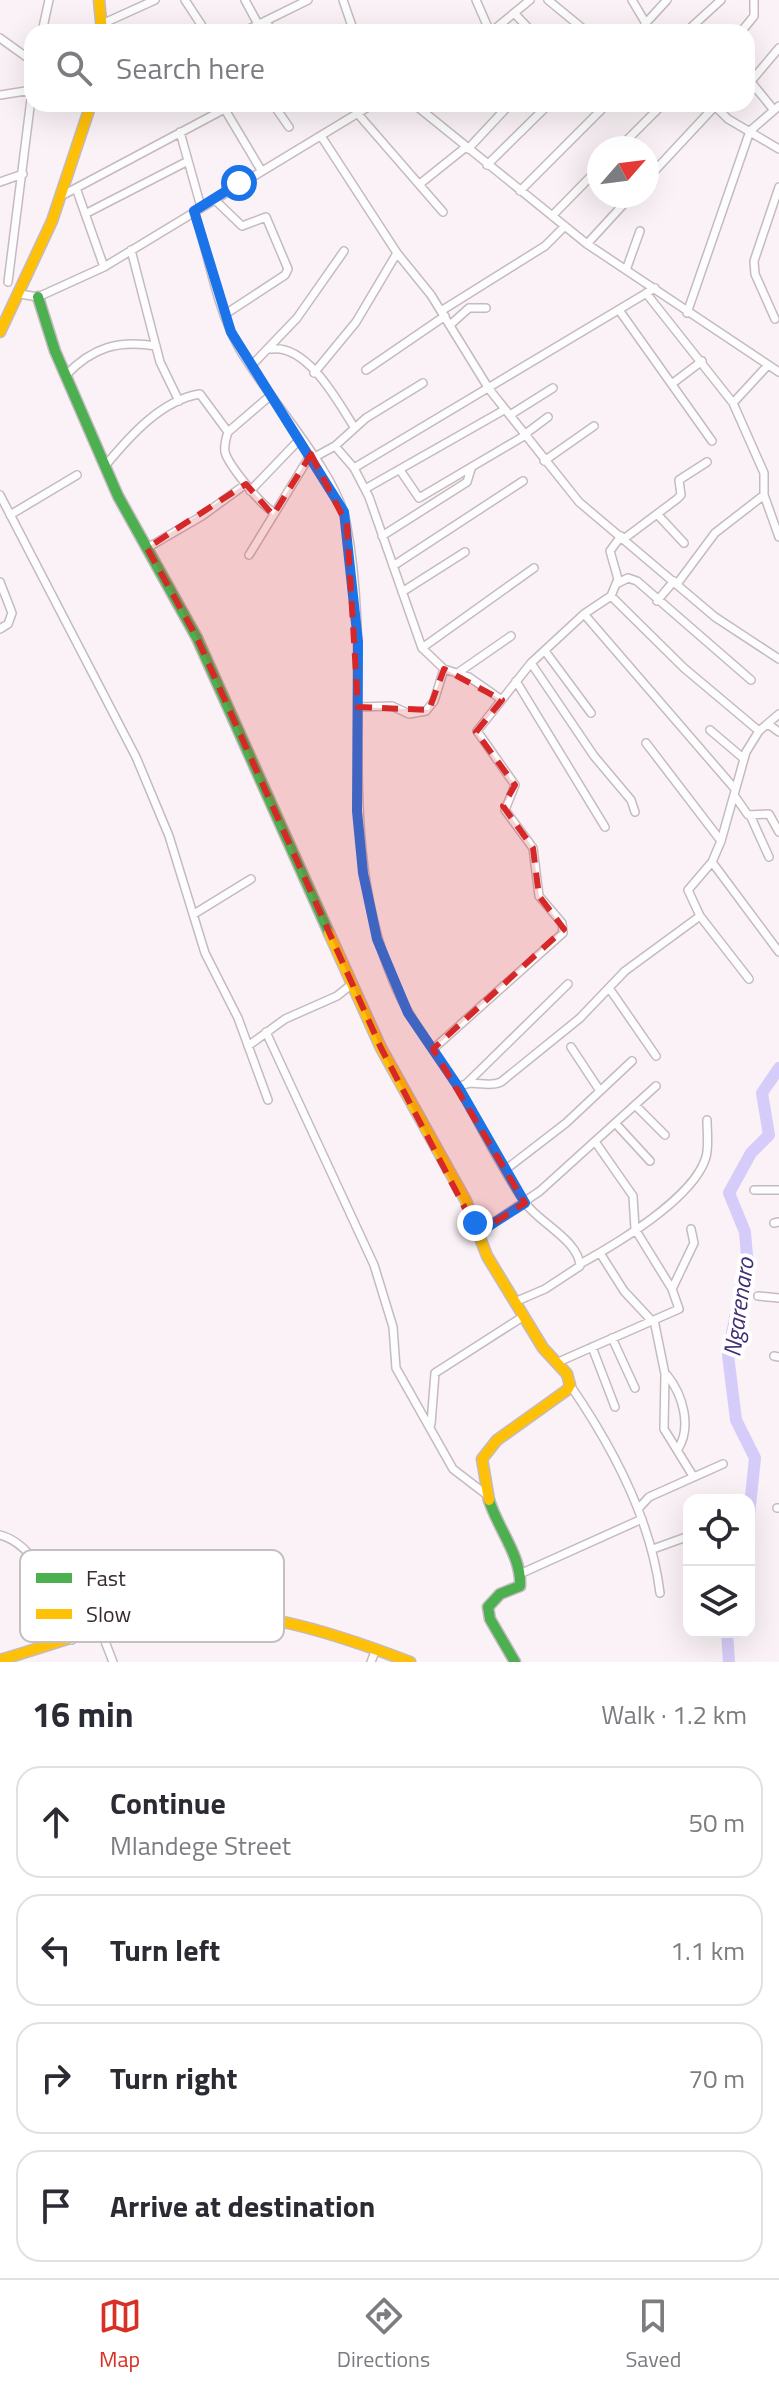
<!DOCTYPE html>
<html lang="en">
<head>
<meta charset="utf-8">
<style>
	body { margin:0; font-family:"Titillium Web",sans-serif; background:#f2f2f3; color:#2b2b33 }
	.controls { position:absolute; right:24px; bottom:24px; display:grid; overflow:hidden; border-radius:16px; box-shadow:0 8px 32px #0002 }
	.controls button { width:72px; height:72px; display:grid; place-items:center; padding:0; border:0; border-bottom:2px solid #e1e1e2; background:#fff; color:#2b2b33; font:40px sans-serif }
	.compass { position:absolute; left:587px; top:136px; width:72px; height:72px; border-radius:50%; background:#fff; box-shadow:0 8px 32px #0002; rotate:62deg }
	.stop { position:absolute; width:24px; height:24px; margin:-18px; border:6px solid #1a73e8; border-radius:50%; background:#fff }
	.stop.end { background:#1a73e8; border-color:#fff; box-shadow:0 2px 8px #0008 }
	.list { margin:0; padding:0; list-style:none }
	h2 { display:flex; justify-content:space-between; align-items:center; height:104px; margin:0; padding:0 32px; font-size:34px }
	h2 small { font-size:26px; font-weight:400; color:#7c7c81 }
	.list li { display:grid; grid-template-columns:52px 1fr auto; gap:24px; align-items:center; box-sizing:border-box; height:112px; margin:0 16px 16px; padding:0 16px; border:2px solid #e1e1e2; border-radius:24px }
	.list b { display:block; font-size:30px; white-space:nowrap }
	.list p { margin:0; font-size:26px; white-space:nowrap; color:#7c7c81 }
	.list em { font-size:26px; font-style:normal; color:#7c7c81 }
	.icon { flex:none; width:44px; height:44px; fill:none; stroke:currentColor; stroke-width:2; stroke-linecap:round; stroke-linejoin:round }
	.map { position:relative; flex:none; width:779px; height:1662px; overflow:hidden }
	.search { position:absolute; background:#fff; box-shadow:0 8px 32px #0002; left:24px; right:24px; top:24px; height:88px; display:flex; align-items:center; gap:20px; box-sizing:border-box; padding:0 28px; border-radius:24px; color:#7c7c81; font-size:30px }
	.sheet { height:616px; background:#fff }
	nav { display:flex; justify-content:space-around; align-items:center; box-sizing:border-box; height:112px; border-top:2px solid #e1e1e2; background:#fff; font-size:22px; color:#7c7c81 }
	nav a { display:grid; justify-items:center; gap:4px }
	nav .on { color:#d93025 }
	.map>svg:first-child { display:block }
	.lines { fill:none; stroke-linecap:round; stroke-linejoin:round }
	.river { stroke:#d6ccf9; stroke-width:12 }
	.street-casing { stroke:#c5bac0; stroke-width:10 }
	.fast-casing { stroke:#c5bac0; stroke-width:13 }
	.slow-casing { stroke:#c5bac0; stroke-width:13 }
	.street { stroke:#fefdfe; stroke-width:7 }
	.fast { stroke:#4caf50; stroke-width:10 }
	.slow { stroke:#ffc107; stroke-width:10 }
	.route { stroke:#1a73e8; stroke-width:10 }
	.marked { fill:#d62828; fill-opacity:0.2; stroke:#d62828; stroke-width:6; stroke-dasharray:16 10; stroke-linejoin:round }
	.labels { text-anchor:middle; dominant-baseline:central; stroke-width:8; stroke-linejoin:round; paint-order:stroke }
	.water-label { font-size:24px; font-style:italic; fill:#432f76; stroke:#fff }
	.key { fill:#fff; stroke:#c3bfc2; stroke-width:2 }
	.key-label { font-size:22px; fill:#382a32 }
</style>
</head>
<body>
<div class="map">
<svg width="779" height="1662" viewBox="0 0 779 1662">
	<rect width="100%" height="100%" fill="#faf2f6"/>
	<g class="lines">
		<path class="river" d="M749 1515 755 1458 736 1420 728 1355 747 1256 745 1232 729 1193 751 1153 769 1135 762 1093 779 1068
			M727 1632 729 1662"/>
		<g class="street-casing">
			<path id="street" d="M185 0 206 32
				M245 0 258 24
				M343 0 354 32
				M476 0 490 32
				M548 0 587 32
				M632 0 651 32
				M515 14 532 32
				M266 21 272 32
				M102 24 155 0
				M645 24 667 0
				M42 32 49 0
				M243 32 308 0
				M491 32 530 0
				M686 32 721 0
				M741 32 754 16V0
				M0 38 32 61
				M751 82 773 109
				M747 86 779 48
				M0 95 32 90
				M273 104 289 127
				M414 104 587 244 779 372
				M713 104 728 119 779 149
				M224 108 261 170
				M358 114 443 212
				M180 132 201 207
				M321 136 397 253 431 295 489 389 579 502 715 617 779 659
				M619 148 663 104
				M468 149 510 104
				M487 165 549 104
				M647 179 715 106
				M0 182 23 174
				M421 183 466 147
				M76 188 104 267
				M520 191 607 104
				M63 195 234 104
				M214 199 242 226 266 217 288 269 285 275 224 315
				M194 211C209 256 216 307 239 348 266 396 337 472 346 522 376 675 332 834 393 981 409 1021 438 1053 459 1089 482 1127 500 1168 526 1204 540 1223 579 1241 580 1266L545 1289 517 1301
				M85 214 188 161
				M552 216 599 168
				M587 244 631 196
				M131 250 160 362 179 401
				M626 270 640 231
				M8 282 32 91
				M646 293 733 403 764 473V495L779 537
				M20 294 38 297 104 267 373 104
				M619 310 712 441
				M441 311 545 246 565 226
				M687 313 750 131 779 106
				M775 319 755 274 754 261 779 187
				M450 325 469 308H486
				M271 349C307 344 337 400 354 427
				M251 366 297 318 344 251
				M366 370 445 316
				M314 373 356 322 397 253
				M66 375C93 347 118 340 156 346
				M673 383 702 361
				M733 403 768 365
				M510 415 553 388
				M228 432C226 438 224 445 225 452 228 464 262 507 275 513
				M524 435 548 417
				M335 446 354 468 369 497 422 648 444 669 469 677 502 700
				M313 458 335 446 366 418 423 383
				M544 461 594 426
				M105 466C129 437 161 400 200 394L228 432 271 395
				M354 468 655 288
				M400 470 419 498 524 436
				M365 489 504 410
				M250 491 300 439
				M0 495 136 757 169 836 205 953 238 1018 268 1100
				M657 514 684 543
				M10 515 77 475
				M382 536 467 482 471 469
				M625 538 677 499 681 495 679 480 707 462
				M147 548 202 516 246 484
				M249 555 311 454
				M393 566 523 481
				M0 582 12 613 8 624 0 629
				M618 583 628 578 637 581 751 680
				M677 584 715 533 764 495
				M402 592 465 552
				M611 596 684 668 759 731
				M657 601 674 581
				M584 614 735 789
				M422 648 534 568
				M545 651 591 713
				M531 663 594 756 631 800 635 812
				M459 672 511 636
				M516 681 605 827
				M358 707 392 706 409 714 426 711 434 701 444 669
				M768 724 779 732
				M710 730 743 758
				M646 743 721 841
				M734 795 748 815 769 814 779 832
				M750 815 769 857
				M712 862 779 952
				M194 914 251 879
				M749 979 700 916 688 890 712 862 721 841 746 752 759 731 779 714
				M609 988 656 1056
				M266 1032 374 1265 393 1327 396 1368 453 1469 487 1495
				M248 1046 285 1019 337 996 352 984
				M571 1047 600 1091
				M433 1049 563 933 562 923 539 896 533 848 505 810 515 785 477 731 531 663 584 614 611 596 618 579 610 551 621 536
				M467 1083 568 984
				M459 1088C471 1077 486 1089 501 1082L580 1018 625 971 700 916
				M635 1105 665 1135
				M616 1124 650 1161
				M505 1170 566 1123 632 1061
				M754 1190H779
				M774 1223 779 1222
				M478 1233 540 1191 656 1086
				M600 1253 624 1291 652 1321
				M580 1264C616 1244 694 1198 706 1157 709 1146 707 1132 707 1120
				M672 1289 694 1243 691 1229
				M758 1296 779 1298
				M654 1320 665 1374 664 1429 693 1476
				M612 1338 635 1388
				M592 1347 615 1407
				M774 1356 779 1357
				M556 1363 679 1309 672 1289 635 1229 633 1196 596 1143
				M667 1375C683 1395 692 1427 678 1449
				M570 1385C612 1446 651 1519 660 1593
				M431 1424 435 1373 524 1316
				M777 1508H779
				M638 1509 649 1497 723 1464
				M0 1535C39 1545 59 1605 72 1640
				M653 1549 689 1536
				M522 1573 642 1519
				M101 1631 113 1662
				M371 1662 376 1649"/>
		</g>
		<g class="fast-casing">
			<path id="fast" d="M38 297 55 351 118 496 197 638 329 933
				M489 1500C498 1529 522 1557 520 1586L500 1594 488 1607 490 1619 515 1662"/>
		</g>
		<g class="slow-casing">
			<path id="slow" d="M99 0 102 32
				M0 332 52 221 91 104
				M329 933 381 1048 466 1201 487 1256 543 1348 567 1374 570 1385 567 1390 497 1440 482 1459 489 1500
				M0 1660C51 1645 101 1626 153 1617 242 1602 329 1631 410 1662"/>
		</g>
		<use href="#street" class="street"/>
		<use href="#fast" class="fast"/>
		<use href="#slow" class="slow"/>
	</g>
	<g class="lines">
		<path class="route" d="M239 183 194 211 231 332 344 512 358 642 357 811 363 873 377 939 408 1013 459 1088 525 1203 478 1233 475 1223"/>
	</g>
	<path class="marked" d="M311 454 347 525 358 707 429 710 444 669 502 700 476 732 515 785 503 806 533 848 539 896 564 929 433 1049 525 1203 478 1233 381 1048 197 638 147 548 246 484 273 515Z"/>
	<g class="labels">
		<g class="water-label">
			<text transform="translate(738 1307) rotate(-82)">Ngarenaro</text>
		</g>
	</g>
	<rect x="20" y="1550" width="264" height="92" rx="12" class="key"/>
	<rect x="36" y="1573" width="36" height="10" fill="#4caf50"/>
	<rect x="36" y="1609" width="36" height="10" fill="#ffc107"/>
	<g class="key-label">
		<text x="86" y="1586">Fast</text>
		<text x="86" y="1622">Slow</text>
	</g>
</svg>
<div class="controls">
<button><svg class="icon" aria-label="locate" viewBox="0 0 24 24"><circle cx="12" cy="12" r="6"/><path d="M12 2v4M12 18v4M2 12h4M18 12h4"/></svg></button>
<button><svg class="icon" aria-label="layers" viewBox="0 0 24 24"><path d="M12 4l9 5-9 5-9-5zM3 14l9 5 9-5"/></svg></button>
</div>
<svg class="compass" viewBox="-18 -18 36 36"><path d="M0-13l5 13h-10z" fill="#e53935"/><path d="M0 13l5-13h-10z" fill="#7c7c81"/></svg>
<div class="stop" style="left:239px;top:183px"></div>
<div class="stop end" style="left:475px;top:1223px"></div>
<div class="search"><svg class="icon" aria-label="search" viewBox="0 0 24 24"><circle cx="10" cy="10" r="6"/><path d="M15 15l6 6"/></svg>Search here</div>
</div>
<section class="sheet">
<h2>16 min<small>Walk · 1.2 km</small></h2>
<ul class="list">
<li><svg class="icon" aria-label="ahead" viewBox="0 0 24 24"><path d="M12 20V5M6 11l6-6 6 6"/></svg><div><b>Continue</b><p>Mlandege Street</p></div><em>50 m</em></li>
<li><svg class="icon" aria-label="left" viewBox="0 0 24 24"><path d="M17 20v-9H6M10 6l-5 5 5 5"/></svg><div><b>Turn left</b></div><em>1.1 km</em></li>
<li><svg class="icon" aria-label="right" viewBox="0 0 24 24"><path d="M7 20v-9h11M14 6l5 5-5 5"/></svg><div><b>Turn right</b></div><em>70 m</em></li>
<li><svg class="icon" aria-label="arrive" viewBox="0 0 24 24"><path d="M6 21V4h12l-3 4 3 4H6"/></svg><div><b>Arrive at destination</b></div></li>
</ul>
</section>
<nav>
<a class="on"><svg class="icon" aria-label="map" viewBox="0 0 24 24"><path d="M3 6l6-2 6 2 6-2v14l-6 2-6-2-6 2zM9 4v14M15 6v14"/></svg>Map</a>
<a><svg class="icon" aria-label="directions" viewBox="0 0 24 24"><path d="M12 3l9 9-9 9-9-9zM9 14v-3h6M13 9l2 2-2 2"/></svg>Directions</a>
<a><svg class="icon" aria-label="saved" viewBox="0 0 24 24"><path d="M7 4h10v16l-5-4-5 4z"/></svg>Saved</a>
</nav>
</body>
</html>
